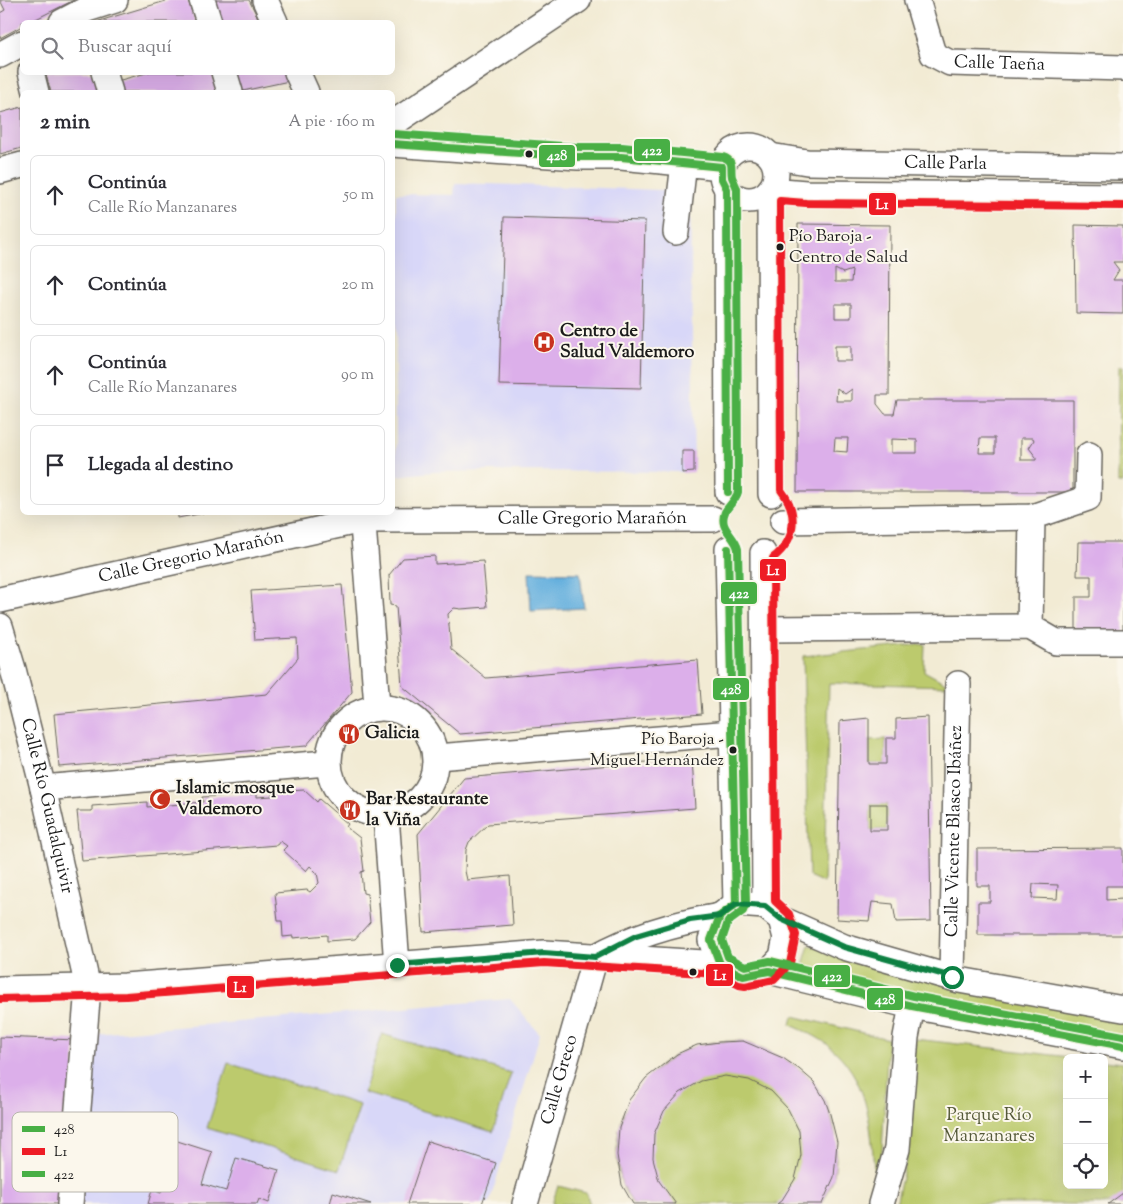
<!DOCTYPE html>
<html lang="es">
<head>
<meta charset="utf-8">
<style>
	body { margin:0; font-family:"Sorts Mill Goudy",serif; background:#f7f7f7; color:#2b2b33 }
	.controls { position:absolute; right:15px; bottom:15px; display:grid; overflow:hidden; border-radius:8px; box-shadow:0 5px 20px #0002 }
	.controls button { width:45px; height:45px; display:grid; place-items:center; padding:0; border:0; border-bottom:1px solid #e1e1e2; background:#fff; color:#2b2b33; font:25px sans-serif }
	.stop { position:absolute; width:15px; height:15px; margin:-11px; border:4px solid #0b8043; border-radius:50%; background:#fff }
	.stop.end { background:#0b8043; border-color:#fff; box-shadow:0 1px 5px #0008 }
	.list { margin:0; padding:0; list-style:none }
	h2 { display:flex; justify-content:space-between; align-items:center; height:65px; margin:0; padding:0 20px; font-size:21px }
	h2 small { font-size:16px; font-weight:400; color:#7c7c81 }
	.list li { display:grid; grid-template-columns:32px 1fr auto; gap:15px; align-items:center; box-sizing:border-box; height:80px; margin:0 10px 10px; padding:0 10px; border:1px solid #e1e1e2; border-radius:8px }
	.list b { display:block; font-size:19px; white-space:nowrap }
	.list p { margin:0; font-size:16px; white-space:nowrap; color:#7c7c81 }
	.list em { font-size:16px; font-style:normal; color:#7c7c81 }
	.icon { flex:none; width:28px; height:28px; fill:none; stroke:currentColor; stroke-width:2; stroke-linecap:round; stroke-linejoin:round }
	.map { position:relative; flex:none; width:1123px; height:1204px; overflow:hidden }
	.search { position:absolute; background:#fff; box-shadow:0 5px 20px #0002; left:20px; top:20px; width:375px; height:55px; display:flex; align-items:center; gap:12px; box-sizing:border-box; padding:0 18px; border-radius:8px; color:#7c7c81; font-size:19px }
	.panel { position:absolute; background:#fff; box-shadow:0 5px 20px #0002; left:20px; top:90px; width:375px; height:425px; border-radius:8px }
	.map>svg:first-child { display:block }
	.built { fill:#d8d7f8 }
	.green { fill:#bcca6d; stroke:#6c7344 }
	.water { fill:#66b0de; stroke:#41667d }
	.building { fill:#dcafea; fill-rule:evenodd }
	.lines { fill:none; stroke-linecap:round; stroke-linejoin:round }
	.minor-casing { stroke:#67645c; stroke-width:28 }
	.minor { stroke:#fff; stroke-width:25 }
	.bus-1-casing { stroke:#fbf7ec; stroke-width:11 }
	.bus-2-casing { stroke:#fbf7ec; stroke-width:11 }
	.bus-3-casing { stroke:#fbf7ec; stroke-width:11 }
	.bus-1 { stroke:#48af45; stroke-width:8 }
	.bus-2 { stroke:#ee1c25; stroke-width:8 }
	.bus-3 { stroke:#48af45; stroke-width:8 }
	.route { stroke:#0b8043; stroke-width:6 }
	.bus-dot { fill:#1c1c1c; stroke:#fbf7ec; stroke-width:2 }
	.labels { text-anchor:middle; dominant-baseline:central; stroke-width:4; stroke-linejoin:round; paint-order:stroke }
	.bus-label { font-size:17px; fill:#1c1c1c; stroke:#fbf7ec; text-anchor:start }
	.street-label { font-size:18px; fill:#1c1c1c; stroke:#fbf7ec }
	.poi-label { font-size:18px; font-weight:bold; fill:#1c1c1c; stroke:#fbf7ec; text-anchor:start }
	.park-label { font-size:18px; fill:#545938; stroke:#fbf7ec }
	.key { fill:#fbf7ec; stroke:#b8b5ae; stroke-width:1 }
	.key-label { font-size:14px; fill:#1c1c1c }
	.line-badge { stroke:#fbf7ec; stroke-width:2 }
	.badge-label { font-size:14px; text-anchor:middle; font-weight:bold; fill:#fff }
</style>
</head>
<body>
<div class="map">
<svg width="1123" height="1204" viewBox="0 0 1123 1204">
	<rect width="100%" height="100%" fill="#fbf7ec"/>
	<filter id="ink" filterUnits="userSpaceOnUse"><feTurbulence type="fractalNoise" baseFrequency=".02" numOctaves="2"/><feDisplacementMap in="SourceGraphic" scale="10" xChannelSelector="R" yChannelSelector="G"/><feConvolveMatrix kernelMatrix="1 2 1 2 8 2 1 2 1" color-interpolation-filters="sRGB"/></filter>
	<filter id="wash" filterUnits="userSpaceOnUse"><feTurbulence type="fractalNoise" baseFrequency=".0096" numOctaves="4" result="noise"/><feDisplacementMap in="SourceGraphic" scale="20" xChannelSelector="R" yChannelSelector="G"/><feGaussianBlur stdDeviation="1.12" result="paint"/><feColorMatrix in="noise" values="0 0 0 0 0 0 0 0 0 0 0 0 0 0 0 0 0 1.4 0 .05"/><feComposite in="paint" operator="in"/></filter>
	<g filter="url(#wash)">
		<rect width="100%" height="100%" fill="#f2ebd4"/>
		<path class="built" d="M455 183 690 191 694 472 489 471 432 472 396 476V194L454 195Z
			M510 999 540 1034 489 1204H81L95 1034Z"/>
		<path class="green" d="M1119 366H1123V483H1118Z
			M925 644 924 671 951 686 829 683 824 883 809 876 803 656Z
			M886 739V764H869V740Z
			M870 804H887V830H870Z
			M809 945 1123 1015V1040L801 972Z
			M793 1016 888 1039 881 1170H874C871 1123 868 1077 828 1045 817 1036 804 1031 791 1025Z
			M382 1034 511 1073 493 1132 364 1093Z
			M915 1039 1078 1058H1067V1185H1104V1061L1123 1063V1204H896L906 1160Z
			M743 1041C762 1049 781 1056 798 1068 831 1092 841 1136 834 1175 832 1185 826 1195 822 1204H633C629 1198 624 1191 622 1184 609 1139 622 1099 657 1069 668 1059 682 1050 696 1046 711 1041 727 1041 743 1041Z
			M228 1063 360 1105 339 1170 207 1128Z
			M558 1186 586 1193 590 1204H552Z"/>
		<path class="water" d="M529 572 580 573 584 608 531 611Z"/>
		<g id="blocks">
			<path class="building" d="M0 0H74L30 22H22V26L0 38V13L5 10Z
				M169 0H188L195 22H96Z
				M214 0H249L260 22H220Z
				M45 72H92L98 92H51Z
				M150 72H212L217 92H120L117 81Z
				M233 72H285L289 81 238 92Z
				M22 107V148L0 154V113Z
				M504 217 645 221 641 388 499 385Z
				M798 224 890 225 889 395H877V404L885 414H894L897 400H1073V492H797ZM835 269 843 273 852 270 851 282H835ZM835 304H851V318H835ZM835 346H851V361H835ZM837 388 845 394 852 389V401H836ZM835 438H848L847 452 834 451ZM980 438H995V453H979ZM1021 438H1033L1034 440 1029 448 1036 457V460H1021ZM891 439 917 440V453H891Z
				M1075 225 1123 226V262H1113L1119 270 1113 280H1123V314L1076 313Z
				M682 451H694V472L682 473Z
				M178 512H204V513L178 518Z
				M1078 542H1123V632H1076V597H1091V576H1077Z
				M435 556V564L483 561 487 607 461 609 454 608 448 614 451 649 486 678 698 660 702 714 460 734 402 686 396 606 390 605 389 575 403 558Z
				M342 585 352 692 306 746 59 767 54 714 267 694 298 658 297 638 255 640 251 591Z
				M928 717 931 921 896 922 893 904 872 902 869 921 837 919 840 721 869 718V764H886V738H896V719ZM870 804H887V830H870Z
				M692 758 695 808 488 824 469 842 466 850 465 871 467 880 510 876 513 925 423 932 418 834 464 778Z
				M304 790 317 802 319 799 348 824 346 827 360 838 364 871 361 872 363 893 367 894 370 922 355 939 327 941V935L293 938V936L283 937 282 921H278L275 893 307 890 310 892 319 883 317 873 310 866 306 871 283 850 287 846 280 841 277 845 82 861 77 811H92V806L147 802V807L203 802 202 797 257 794V797L272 796V792Z
				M1123 848V886H1106V900L1123 899V935H978V902H990V886H977V849ZM1033 884 1058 885 1057 899 1032 898Z
				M0 1037 76 1040 64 1204H0Z
				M743 1041 783 1058 799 1069 814 1082 825 1100 830 1114 837 1142 834 1177 822 1204H777L782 1200 795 1179 801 1155 799 1131 788 1109 771 1091 749 1080 725 1076 701 1081 680 1093 664 1111 654 1134 653 1158 659 1181 676 1204H633L622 1185 617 1155 619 1128 629 1100 646 1078 677 1054 697 1045 719 1042Z
				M168 1138 212 1152 202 1184 226 1191 236 1158 279 1170 269 1203 259 1199 257 1204H148L152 1190 161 1193 167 1174 158 1171Z
				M428 1141 496 1163 482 1204H407Z
				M333 1192 371 1204H330Z
				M1123 1193V1204H1108Z"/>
		</g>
	</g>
	<g filter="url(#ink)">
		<use href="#blocks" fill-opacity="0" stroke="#67645c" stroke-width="1"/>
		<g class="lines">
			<g class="minor-casing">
				<g id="minor">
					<path d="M202 0 209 22"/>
					<path d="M265 0 275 22"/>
					<path id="s1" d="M917 0 933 54 950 63 1123 68"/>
					<path d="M62 22 87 9 115 0"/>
					<path d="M0 55 22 43"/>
					<path d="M31 72 36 92"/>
					<path d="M104 72 110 92"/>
					<path d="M224 72 230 92"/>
					<path d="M297 72 306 92"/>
					<path d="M392 124 578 0"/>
					<path d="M392 144 578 157H621L722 167"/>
					<circle cx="749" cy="173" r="27"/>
					<path id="s2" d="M770 156 807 162 1123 167"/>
					<path d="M0 171 22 165"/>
					<path d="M727 189 728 492"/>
					<path d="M770 190 806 193 1123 196"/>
					<path d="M770 190 771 494"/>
					<path d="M676 232 684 163"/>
					<path d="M362 512 377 706"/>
					<path d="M783 521 1032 517 1088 498 1089 455"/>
					<path d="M728 549 736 904"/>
					<path d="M763 553 765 906"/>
					<path id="s3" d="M0 600 362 520 713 519"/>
					<path id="s4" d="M0 626 13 669 43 788 88 988 70 1204"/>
					<path d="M1030 627 1032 517"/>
					<path d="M764 629 1030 627 1056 642H1123"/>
					<circle cx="382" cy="761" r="53"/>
					<path d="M437 757 732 733"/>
					<path d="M43 788 326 763"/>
					<path d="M386 816 397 965"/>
					<path d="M736 904 765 906 781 919 786 938 782 957 769 971 743 976 720 964 711 940 720 916Z"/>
					<path d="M781 919 844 947 959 980 1123 1009"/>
					<path d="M595 957C634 935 676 923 720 916"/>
					<path d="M769 971 912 1006 1123 1046"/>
					<path id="s5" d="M952 977 958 684"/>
					<path d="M0 989 125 986 544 953 720 964"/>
					<path id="s6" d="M525 1204 595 957"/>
					<path d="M881 1204 897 1149 906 1037 912 1006"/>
				</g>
			</g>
			<use href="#minor" class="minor"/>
			<g class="bus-1-casing">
				<path id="bus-1" d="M392 144 578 157H621L722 167
					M722 167V179L727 189 728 492
					M728 549 736 904
					M736 904 720 916 711 940 720 964 743 976 769 971 912 1006 1123 1046"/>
			</g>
			<g class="bus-2-casing">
				<path id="bus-2" d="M0 999 126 996 544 963 717 974 739 985 745 986 774 980 790 963 796 935 789 914 775 901 773 558C796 540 799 513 781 490L780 201 806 203 1123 206"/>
			</g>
			<g class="bus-3-casing">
				<path id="bus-3" d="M393 134 578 147H622L723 157C735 161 730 168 732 177 734 182 736 185 737 189L738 492C736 500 729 505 725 512 718 529 735 535 738 549L746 904 743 911 728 922 722 940 728 957 745 966 770 961 914 996 1123 1036"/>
			</g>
			<use href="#bus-1" class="bus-1"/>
			<use href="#bus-2" class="bus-2"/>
			<use href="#bus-3" class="bus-3"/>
		</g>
	</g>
	<g class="lines" filter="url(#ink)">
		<path class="route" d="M397 965 544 953 595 957 636 936 690 920 720 916 736 904 765 906 781 919 844 947 952 977"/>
	</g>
	<defs>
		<g id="hospital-disc" transform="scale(1.125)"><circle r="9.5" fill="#c8321e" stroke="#fbf7ec"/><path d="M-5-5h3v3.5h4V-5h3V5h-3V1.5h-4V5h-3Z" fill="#fff"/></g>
		<g id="restaurant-disc" transform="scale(1.125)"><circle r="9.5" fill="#c8321e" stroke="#fbf7ec"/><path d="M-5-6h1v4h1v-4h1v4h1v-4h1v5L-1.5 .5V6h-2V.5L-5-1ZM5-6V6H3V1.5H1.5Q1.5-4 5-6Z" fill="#fff"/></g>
		<g id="mosque-disc" transform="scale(1.125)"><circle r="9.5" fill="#c8321e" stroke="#fbf7ec"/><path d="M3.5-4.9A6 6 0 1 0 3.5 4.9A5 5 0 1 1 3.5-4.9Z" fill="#fff"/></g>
	</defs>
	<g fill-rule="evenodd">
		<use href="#hospital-disc" x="544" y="342"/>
		<use href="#restaurant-disc" x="349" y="734"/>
		<use href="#mosque-disc" x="160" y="799"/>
		<use href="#restaurant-disc" x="350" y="810"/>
	</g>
	<g class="bus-dot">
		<circle cx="529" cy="154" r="4.5"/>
		<circle cx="780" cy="247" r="4.5"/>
		<circle cx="733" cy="750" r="4.5"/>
		<circle cx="693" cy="972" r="4.5"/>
	</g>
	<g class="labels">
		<g class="bus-label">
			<text x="789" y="237">Pío Baroja -<tspan x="789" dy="21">Centro de Salud</tspan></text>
			<text x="724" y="740" text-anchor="end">Pío Baroja -<tspan x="724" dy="21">Miguel Hernández</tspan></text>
		</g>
		<g class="street-label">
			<text stroke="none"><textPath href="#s1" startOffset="125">Calle Taeña</textPath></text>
			<text stroke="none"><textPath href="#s2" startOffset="176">Calle Parla</textPath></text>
			<text stroke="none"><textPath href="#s3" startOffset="601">Calle Gregorio Marañón</textPath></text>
			<text stroke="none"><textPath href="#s3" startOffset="196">Calle Gregorio Marañón</textPath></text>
			<text stroke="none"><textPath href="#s4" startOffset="186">Calle Río Guadalquivir</textPath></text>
			<text stroke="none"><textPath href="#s5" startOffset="146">Calle Vicente Blasco Ibáñez</textPath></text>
			<text stroke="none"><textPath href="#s6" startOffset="129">Calle Greco</textPath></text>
		</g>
		<g class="poi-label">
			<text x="560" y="332">Centro de<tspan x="560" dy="21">Salud Valdemoro</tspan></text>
			<text x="365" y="734">Galicia</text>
			<text x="176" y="789">Islamic mosque<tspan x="176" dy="21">Valdemoro</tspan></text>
			<text x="366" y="800">Bar Restaurante<tspan x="366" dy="21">la Viña</tspan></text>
		</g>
		<g class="park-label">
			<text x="989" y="1116">Parque Río<tspan x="989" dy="21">Manzanares</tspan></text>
		</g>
	</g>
	<rect x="12" y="1112" width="166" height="80" rx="8" class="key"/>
	<rect x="22" y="1126" width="23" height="6" fill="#48af45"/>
	<rect x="22" y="1148" width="23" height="7" fill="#ee1c25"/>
	<rect x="22" y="1171" width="23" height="6" fill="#48af45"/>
	<g class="key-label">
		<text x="54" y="1134">428</text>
		<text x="54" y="1156">L1</text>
		<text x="54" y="1179">422</text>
	</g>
	<g class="line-badge">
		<rect x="633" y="138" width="38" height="24" rx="5" fill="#48af45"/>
		<rect x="538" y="144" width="38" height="24" rx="5" fill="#48af45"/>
		<rect x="868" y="192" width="29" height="24" rx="5" fill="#ee1c25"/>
		<rect x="759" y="558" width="28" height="24" rx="5" fill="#ee1c25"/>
		<rect x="720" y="581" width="38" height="24" rx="5" fill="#48af45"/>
		<rect x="712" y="677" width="38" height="24" rx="5" fill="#48af45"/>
		<rect x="705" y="963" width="29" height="24" rx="5" fill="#ee1c25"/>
		<rect x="813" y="964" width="38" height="24" rx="5" fill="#48af45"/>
		<rect x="226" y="975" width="29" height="24" rx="5" fill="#ee1c25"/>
		<rect x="866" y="987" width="38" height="24" rx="5" fill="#48af45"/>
	</g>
	<g class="badge-label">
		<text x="652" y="155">422</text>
		<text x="557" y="160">428</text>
		<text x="882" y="209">L1</text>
		<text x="773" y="575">L1</text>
		<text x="739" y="598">422</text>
		<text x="731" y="694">428</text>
		<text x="720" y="980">L1</text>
		<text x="832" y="981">422</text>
		<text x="240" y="992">L1</text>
		<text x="885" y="1004">428</text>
	</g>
</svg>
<div class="controls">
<button>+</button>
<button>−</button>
<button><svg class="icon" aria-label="locate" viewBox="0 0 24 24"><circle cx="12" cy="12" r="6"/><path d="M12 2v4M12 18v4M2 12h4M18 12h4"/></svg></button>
</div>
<div class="stop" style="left:952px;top:977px"></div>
<div class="stop end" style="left:397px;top:965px"></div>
<div class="search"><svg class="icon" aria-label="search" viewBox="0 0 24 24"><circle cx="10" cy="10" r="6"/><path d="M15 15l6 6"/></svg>Buscar aquí</div>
<section class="panel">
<h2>2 min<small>A pie · 160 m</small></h2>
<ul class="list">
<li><svg class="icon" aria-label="ahead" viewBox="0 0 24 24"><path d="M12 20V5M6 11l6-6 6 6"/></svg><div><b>Continúa</b><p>Calle Río Manzanares</p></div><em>50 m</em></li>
<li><svg class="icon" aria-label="ahead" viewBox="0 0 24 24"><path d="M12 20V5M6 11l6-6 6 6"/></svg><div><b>Continúa</b></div><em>20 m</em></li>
<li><svg class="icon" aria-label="ahead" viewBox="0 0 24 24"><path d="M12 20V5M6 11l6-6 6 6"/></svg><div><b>Continúa</b><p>Calle Río Manzanares</p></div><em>90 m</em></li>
<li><svg class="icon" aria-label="arrive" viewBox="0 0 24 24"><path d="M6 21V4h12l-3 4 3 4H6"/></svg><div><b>Llegada al destino</b></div></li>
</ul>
</section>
</div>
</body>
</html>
